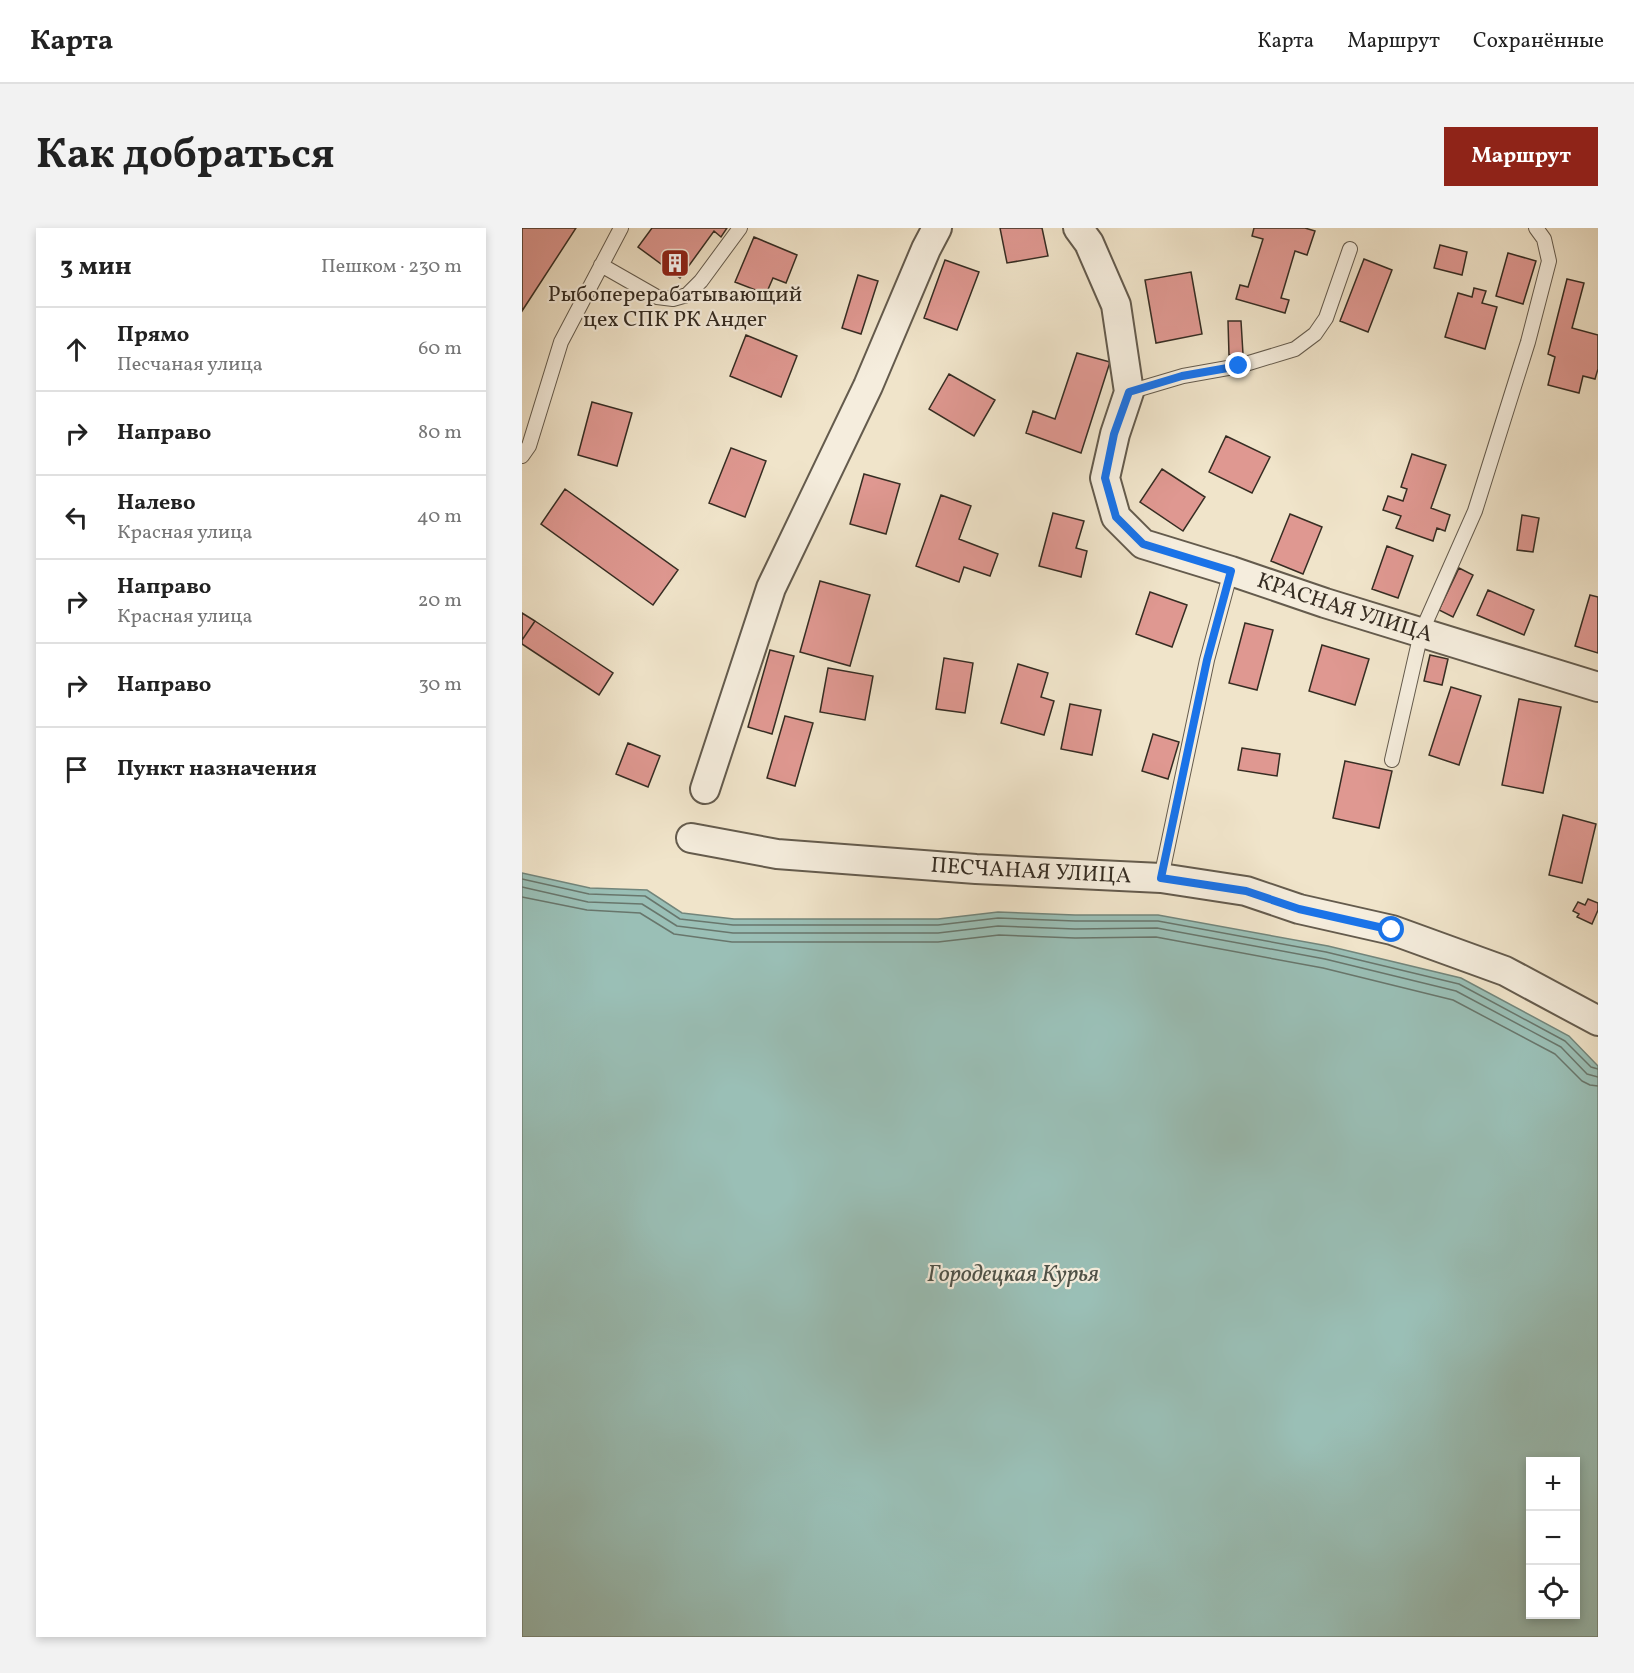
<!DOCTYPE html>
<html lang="ru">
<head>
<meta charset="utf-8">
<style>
	body { margin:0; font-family:Vollkorn,serif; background:#f2f2f2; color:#222 }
	.controls { position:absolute; right:18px; bottom:18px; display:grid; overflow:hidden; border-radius:0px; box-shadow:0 3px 9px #0003 }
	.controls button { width:54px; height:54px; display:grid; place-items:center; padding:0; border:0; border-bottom:2px solid #e0e0e0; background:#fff; color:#222; font:30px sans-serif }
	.stop { position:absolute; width:18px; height:18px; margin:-14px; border:4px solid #1a73e8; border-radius:50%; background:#fff }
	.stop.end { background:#1a73e8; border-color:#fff; box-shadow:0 2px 6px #0008 }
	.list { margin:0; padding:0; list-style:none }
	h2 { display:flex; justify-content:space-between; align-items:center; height:78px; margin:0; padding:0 24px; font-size:26px }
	h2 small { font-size:20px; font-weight:400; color:#767676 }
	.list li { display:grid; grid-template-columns:39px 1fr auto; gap:18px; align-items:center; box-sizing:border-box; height:84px; padding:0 24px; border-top:2px solid #e0e0e0 }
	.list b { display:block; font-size:22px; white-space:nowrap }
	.list p { margin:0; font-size:20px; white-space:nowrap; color:#767676 }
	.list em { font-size:20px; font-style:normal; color:#767676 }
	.icon { flex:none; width:33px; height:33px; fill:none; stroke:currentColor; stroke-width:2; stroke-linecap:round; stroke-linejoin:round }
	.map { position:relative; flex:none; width:1076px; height:1409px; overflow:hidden; border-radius:0px }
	header { display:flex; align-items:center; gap:36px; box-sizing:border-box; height:84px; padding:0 30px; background:#fff; border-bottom:2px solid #e0e0e0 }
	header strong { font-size:28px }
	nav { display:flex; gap:33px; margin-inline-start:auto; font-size:21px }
	.intro { display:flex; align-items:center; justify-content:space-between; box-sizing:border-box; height:144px; padding:0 36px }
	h1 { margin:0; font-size:42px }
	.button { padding:15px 27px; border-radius:0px; background:#8f2418; color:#fff; font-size:21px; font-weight:700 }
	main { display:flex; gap:36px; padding:0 36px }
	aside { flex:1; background:#fff; border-radius:0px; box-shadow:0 3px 9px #0003 }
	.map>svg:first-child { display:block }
	.water { fill:#9abfb6; stroke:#72857b; stroke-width:1.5; fill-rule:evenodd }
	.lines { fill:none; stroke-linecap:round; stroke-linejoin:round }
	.shore { stroke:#68766c; stroke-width:1.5 }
	.building { fill:#df9891; stroke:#362d23; stroke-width:1.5 }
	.service-casing { stroke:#645b4d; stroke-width:16 }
	.minor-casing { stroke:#645b4d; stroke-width:32 }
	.service { stroke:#f5eddd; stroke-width:14 }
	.minor { stroke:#f5eddd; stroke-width:28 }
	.route { stroke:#1a73e8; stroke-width:8 }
	.labels { text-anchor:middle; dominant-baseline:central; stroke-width:4.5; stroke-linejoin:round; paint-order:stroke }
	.poi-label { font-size:22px; fill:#362d23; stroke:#f5eddd }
	.street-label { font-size:22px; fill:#362d23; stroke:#f5eddd }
	.water-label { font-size:24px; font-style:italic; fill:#4f5248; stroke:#f5eddd }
</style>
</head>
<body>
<header>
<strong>Карта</strong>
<nav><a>Карта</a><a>Маршрут</a><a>Сохранённые</a></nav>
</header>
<div class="intro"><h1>Как добраться</h1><a class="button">Маршрут</a></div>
<main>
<aside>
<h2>3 мин<small>Пешком · 230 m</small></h2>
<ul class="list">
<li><svg class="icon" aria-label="ahead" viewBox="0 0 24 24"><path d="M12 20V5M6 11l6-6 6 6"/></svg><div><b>Прямо</b><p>Песчаная улица</p></div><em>60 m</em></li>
<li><svg class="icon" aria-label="right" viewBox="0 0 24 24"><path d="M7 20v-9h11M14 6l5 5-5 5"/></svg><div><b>Направо</b></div><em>80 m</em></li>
<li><svg class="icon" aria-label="left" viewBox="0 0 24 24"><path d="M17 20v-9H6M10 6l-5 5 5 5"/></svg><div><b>Налево</b><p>Красная улица</p></div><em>40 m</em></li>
<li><svg class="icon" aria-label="right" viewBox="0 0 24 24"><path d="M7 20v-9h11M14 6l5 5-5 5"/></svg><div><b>Направо</b><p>Красная улица</p></div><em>20 m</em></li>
<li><svg class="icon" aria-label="right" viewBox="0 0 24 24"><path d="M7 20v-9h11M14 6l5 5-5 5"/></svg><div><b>Направо</b></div><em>30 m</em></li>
<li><svg class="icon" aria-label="arrive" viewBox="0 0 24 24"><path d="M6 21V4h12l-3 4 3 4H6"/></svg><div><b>Пункт назначения</b></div></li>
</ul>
</aside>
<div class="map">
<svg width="1076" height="1409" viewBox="0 0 1076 1409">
	<rect width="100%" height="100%" fill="#f0e4ca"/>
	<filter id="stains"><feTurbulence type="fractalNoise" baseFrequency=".00333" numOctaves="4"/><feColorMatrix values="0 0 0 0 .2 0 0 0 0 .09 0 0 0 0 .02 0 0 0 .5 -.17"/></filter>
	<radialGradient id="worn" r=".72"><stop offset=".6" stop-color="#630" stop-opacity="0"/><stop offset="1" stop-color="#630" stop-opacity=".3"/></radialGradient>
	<path class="water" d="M0 645 68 660 125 662 160 685 212 691H416L476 684 553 687H636L806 718 939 750 1047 808 1076 838V1409H0ZM1008 1234H1054V1386H1008Z"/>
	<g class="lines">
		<path class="shore" d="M0 651 67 666 123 668 158 691 211 697H416L476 690 553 693H636L804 724 937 756 1043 813 1069 839 1076 841
			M0 659 66 674 120 676 155 698 211 705H416L476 698 553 701 635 700 803 731 934 763 1039 819 1065 846 1076 849
			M0 669 65 682 118 685 152 706 210 714H416L477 707 553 710 634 709 801 740 931 772 1033 826 1060 853 1068 857 1076 858"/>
	</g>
	<path class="building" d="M0 0H54L0 83Z
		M130 0H205L199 9 192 3 158 50 116 19Z
		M478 0H520L526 28 485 35Z
		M732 0H783L793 3 785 27 773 23 759 70 767 72 763 85 714 71 718 57 726 59 741 11 730 8Z
		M232 9 275 27 264 55 251 50 244 66 213 54Z
		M918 17 945 24 940 47 912 40Z
		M986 25 1014 33 1001 76 974 68Z
		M842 31 870 42 846 104 818 93Z
		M423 32 457 44 435 102 402 90Z
		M669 44 680 106 634 115 623 52Z
		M336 47 356 53 339 106 320 100Z
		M1045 51 1062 55 1050 100 1076 107V141L1073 151 1061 148 1057 165 1026 157 1033 129 1026 126Z
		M952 60 964 63 960 75 975 79 963 121 923 109 936 65 950 69Z
		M706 93H719L721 126 707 127Z
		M224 107 275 128 259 169 208 148Z
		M555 125 588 134 559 225 504 205 511 183 533 191Z
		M427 146 473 172 452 208 407 181Z
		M70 174 110 185 95 238 56 227Z
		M704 208 748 229 730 265 687 244Z
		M209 220 244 233 223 289 187 275Z
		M890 226 924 237 909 280 928 287 923 303 915 300 911 313 874 300 879 288 861 282 866 268 881 273 885 261 879 259Z
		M640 241 683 269 661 303 618 274Z
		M342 246 378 256 364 306 328 296Z
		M43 261 156 342 131 377 19 296Z
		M419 267 449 278 437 311 476 326 468 348 442 339 437 354 394 338Z
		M531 285 562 293 554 320 565 323 559 349 517 338Z
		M768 286 800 299 781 346 749 333Z
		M1000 287 1017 290 1011 324 995 322Z
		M865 318 891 328 876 370 850 361Z
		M937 340 951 347 931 389 917 382Z
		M298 353 348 367 328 438 278 424Z
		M966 362 1012 382 1002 407 955 387Z
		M628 364 665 377 650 419 614 406Z
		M1068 367 1076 369V425L1053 418Z
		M0 385 13 393 0 412Z
		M13 393 91 445 77 467 0 416V412Z
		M723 395 751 402 735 462 707 455Z
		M800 417 847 431 833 477 787 463Z
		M248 422 272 428 250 506 226 499Z
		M908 427 926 431 920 457 902 453Z
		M422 430 451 435 443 485 414 481Z
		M496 436 526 445 519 469 532 473 522 507 479 495Z
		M306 440 351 448 343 492 298 484Z
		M929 459 959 468 937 537 907 527Z
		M997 471 1039 479 1021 565 980 557Z
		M548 476 579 482 570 527 539 521Z
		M263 488 291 495 273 558 245 550Z
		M631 506 657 514 646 551 620 543Z
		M106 515 138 528 126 559 94 546Z
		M720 520 758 526 755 548 716 542Z
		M823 533 870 543 857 600 811 590Z
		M1041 587 1074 596 1060 655 1027 647Z
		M1066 671 1076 675V682L1070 696 1055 689 1057 686 1051 683 1056 674 1063 677Z"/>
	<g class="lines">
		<g class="service-casing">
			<path id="service" d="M79 37 135 69 151 71 165 67 179 53 218 0
				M607 164 661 148 717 138 773 121 793 106 804 90 828 21
				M0 228 7 218 39 114 99 0
				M870 532 899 405 953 283 1006 114 1027 33 1022 11 1014 0
				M639 650 685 432 709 343"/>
		</g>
		<g class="minor-casing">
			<g id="minor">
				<path id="s1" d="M556 0 567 15 594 77 607 164 593 206 583 250 594 289 621 316 709 343 803 375 1076 459"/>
				<path d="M183 561 249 360 346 158 404 21 415 0"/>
				<path id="s2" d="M169 610 255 626 454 641 639 650 724 663 777 681 870 702 983 743 1076 793"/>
			</g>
		</g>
		<use href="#service" class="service"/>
		<use href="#minor" class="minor"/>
	</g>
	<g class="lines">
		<path class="route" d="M717 138 660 148 607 164 592 206 583 250 594 289 621 316 709 343 685 432 639 650 724 663 777 681 870 702"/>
	</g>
	<defs>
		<g id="building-square" transform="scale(1.5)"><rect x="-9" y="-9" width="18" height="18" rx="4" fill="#8f2418" stroke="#f5eddd"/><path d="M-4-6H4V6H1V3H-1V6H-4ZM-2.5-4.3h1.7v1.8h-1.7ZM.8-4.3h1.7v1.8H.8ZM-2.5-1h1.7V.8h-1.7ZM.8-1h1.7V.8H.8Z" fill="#fff"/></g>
	</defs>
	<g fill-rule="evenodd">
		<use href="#building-square" x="153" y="35"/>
	</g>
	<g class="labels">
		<g class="poi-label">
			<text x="153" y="67">Рыбоперерабатывающий<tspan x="153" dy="25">цех СПК РК Андег</tspan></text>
		</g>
		<g class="street-label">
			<text stroke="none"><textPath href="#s1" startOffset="554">КРАСНАЯ УЛИЦА</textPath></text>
			<text stroke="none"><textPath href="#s2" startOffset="342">ПЕСЧАНАЯ УЛИЦА</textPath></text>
		</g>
		<g class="water-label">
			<text x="491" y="1047">Городецкая Курья</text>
		</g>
	</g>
	<rect width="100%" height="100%" filter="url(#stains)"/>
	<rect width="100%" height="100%" fill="url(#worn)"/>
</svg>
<div class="controls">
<button>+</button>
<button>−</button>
<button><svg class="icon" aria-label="locate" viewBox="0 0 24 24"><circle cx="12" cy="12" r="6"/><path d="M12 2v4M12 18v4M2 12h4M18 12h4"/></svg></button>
</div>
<div class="stop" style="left:870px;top:702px"></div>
<div class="stop end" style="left:717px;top:138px"></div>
</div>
</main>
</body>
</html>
